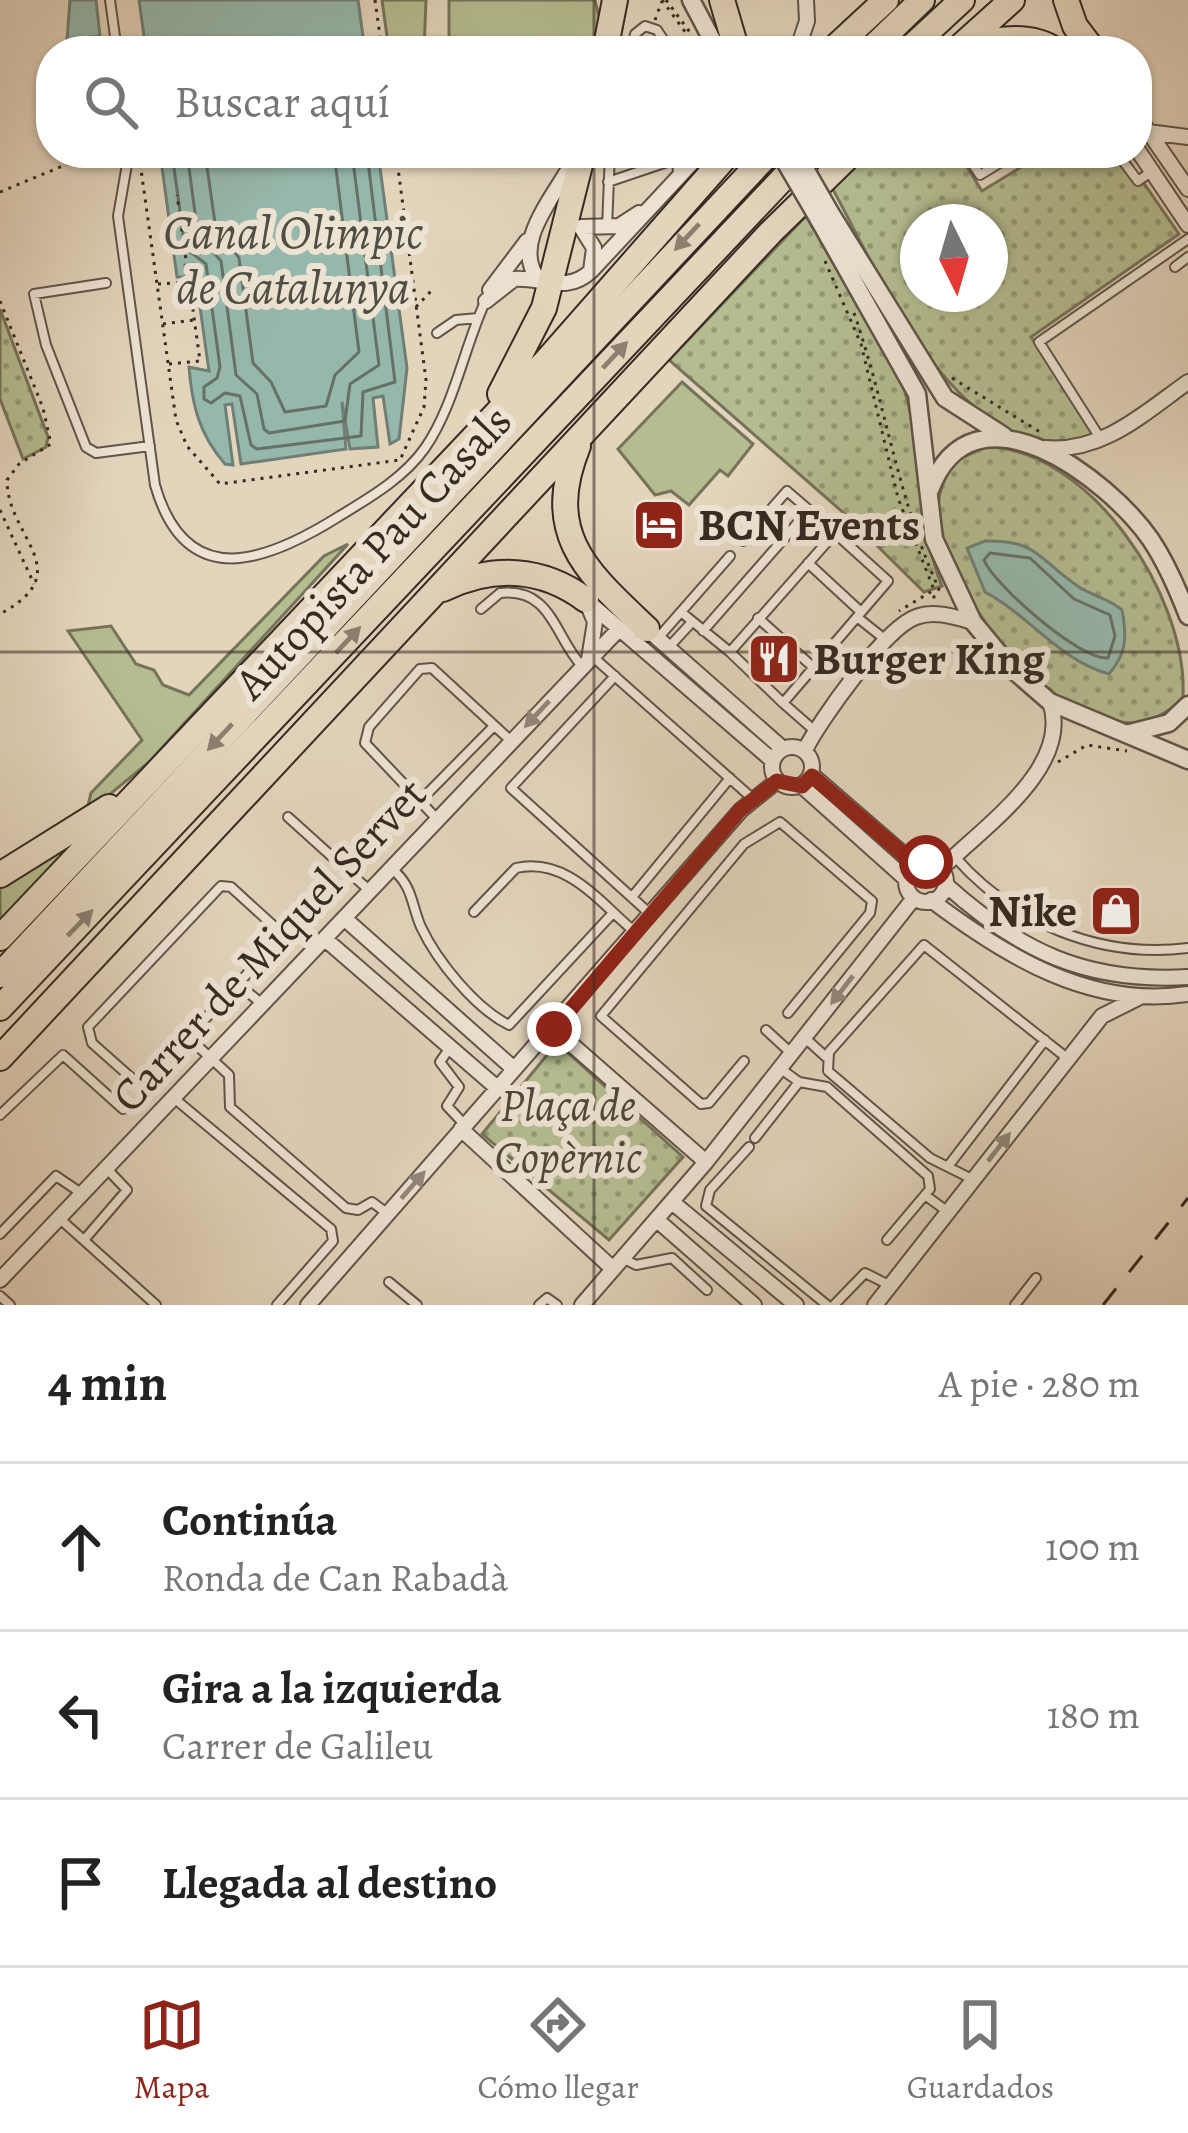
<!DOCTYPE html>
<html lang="es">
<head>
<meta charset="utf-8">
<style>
	body { margin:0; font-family:Alegreya,serif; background:#f6f6f6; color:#222 }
	.compass { position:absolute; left:900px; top:204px; width:108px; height:108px; border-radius:50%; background:#fff; box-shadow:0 3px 9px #0004; rotate:175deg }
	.stop { position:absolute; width:36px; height:36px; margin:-27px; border:9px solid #8f2418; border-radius:50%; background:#fff }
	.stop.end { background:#8f2418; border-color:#fff; box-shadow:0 3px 12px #0008 }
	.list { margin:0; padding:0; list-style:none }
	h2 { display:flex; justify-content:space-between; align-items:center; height:156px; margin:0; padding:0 48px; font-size:51px }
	h2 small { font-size:39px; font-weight:400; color:#767676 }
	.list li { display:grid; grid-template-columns:78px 1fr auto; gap:36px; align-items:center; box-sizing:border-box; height:168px; padding:0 48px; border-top:3px solid #e0e0e0 }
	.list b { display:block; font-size:45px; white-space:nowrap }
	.list p { margin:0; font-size:39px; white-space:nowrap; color:#767676 }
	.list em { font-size:39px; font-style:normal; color:#767676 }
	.icon { flex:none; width:66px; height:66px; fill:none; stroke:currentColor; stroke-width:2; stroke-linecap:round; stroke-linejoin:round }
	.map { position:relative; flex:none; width:1188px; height:1305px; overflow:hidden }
	.search { position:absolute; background:#fff; box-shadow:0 3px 9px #0004; left:36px; right:36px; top:36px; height:132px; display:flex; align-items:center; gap:30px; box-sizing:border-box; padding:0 42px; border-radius:48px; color:#767676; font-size:45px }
	.sheet { height:660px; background:#fff }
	nav { display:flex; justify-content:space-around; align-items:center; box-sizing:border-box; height:168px; border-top:3px solid #e0e0e0; background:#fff; font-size:33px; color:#767676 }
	nav a { display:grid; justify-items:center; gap:6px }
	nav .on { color:#8f2418 }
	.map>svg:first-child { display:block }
	.grass { fill:#b4bc90; stroke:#757359; stroke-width:3 }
	.park { fill:url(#park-dots); stroke:#757359; stroke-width:3; fill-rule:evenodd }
	.water { fill:#96b8ac; stroke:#707f75; stroke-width:3 }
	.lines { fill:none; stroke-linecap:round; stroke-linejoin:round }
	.shore { stroke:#667167; stroke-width:3 }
	.service-casing { stroke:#615448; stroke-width:12 }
	.minor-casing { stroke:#615448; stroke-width:18 }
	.tertiary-casing { stroke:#615448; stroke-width:21 }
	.trunk-casing { stroke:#362a22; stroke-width:28 }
	.motorway-casing { stroke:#362a22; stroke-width:28 }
	.path { stroke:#362a22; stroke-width:3; stroke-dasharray:3 6; stroke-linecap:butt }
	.service { stroke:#ede3d3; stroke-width:8 }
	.minor { stroke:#ede3d3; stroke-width:14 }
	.tertiary { stroke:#ede3d3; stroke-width:16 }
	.trunk { stroke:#e3d4bc; stroke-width:24 }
	.motorway { stroke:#e3d4bc; stroke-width:24 }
	.rail { stroke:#362a22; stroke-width:3; stroke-dasharray:21 21; stroke-linecap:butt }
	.tertiary-bridge-casing { stroke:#615448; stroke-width:21; stroke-linecap:butt }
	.tertiary-bridge { stroke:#ede3d3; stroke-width:16 }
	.oneway { fill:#8c7f6f }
	.oneway2 { fill:#92867a }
	.route { stroke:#8f2418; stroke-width:15 }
	.grid { fill:none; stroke:#362a22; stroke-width:3; stroke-opacity:0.55 }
	.labels { text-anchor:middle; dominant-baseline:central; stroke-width:12; stroke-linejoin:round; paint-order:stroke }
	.poi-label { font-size:45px; font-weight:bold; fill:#362a22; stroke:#ede3d3; text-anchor:start }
	.street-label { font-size:45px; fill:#362a22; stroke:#ede3d3 }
	.park-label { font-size:45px; font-style:italic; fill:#4f4738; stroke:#ede3d3 }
	.water-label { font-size:48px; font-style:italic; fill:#4e4e44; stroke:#ede3d3 }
</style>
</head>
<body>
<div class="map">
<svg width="1188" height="1305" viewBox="0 0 1188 1305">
	<defs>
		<pattern id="park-dots" width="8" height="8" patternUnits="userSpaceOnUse" patternTransform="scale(3)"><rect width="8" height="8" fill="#b4bc90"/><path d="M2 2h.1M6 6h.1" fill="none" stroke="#939975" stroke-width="1.8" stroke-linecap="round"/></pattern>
	</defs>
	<rect width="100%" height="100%" fill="#e3d4bc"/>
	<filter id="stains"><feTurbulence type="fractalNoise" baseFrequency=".00167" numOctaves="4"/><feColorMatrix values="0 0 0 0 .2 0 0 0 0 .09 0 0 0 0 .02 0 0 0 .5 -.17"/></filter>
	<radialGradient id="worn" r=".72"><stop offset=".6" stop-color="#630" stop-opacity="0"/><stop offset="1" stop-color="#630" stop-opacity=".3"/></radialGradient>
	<path class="grass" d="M382 0H426L424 51H389Z
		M449 0H595L600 21 593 51H449Z
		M682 382 753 444 728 476 720 470 689 505 671 491 655 495 618 449Z
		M348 544 149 762 86 814 91 793 142 740 68 631 111 626 136 664 154 670 163 685 189 695 324 556Z
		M82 838 0 924V885Z"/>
	<path class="park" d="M864 153H958L982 191 1044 153H1123L1179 234 1031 337 1093 435C962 480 880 273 831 186ZM918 222H990V294H918Z
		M806 216 901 380C925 446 915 520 942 586L924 592 846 515 669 360Z
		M0 309 48 437 46 447 23 459 0 399Z
		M986 447C1088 448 1188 594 1183 697 1098 793 935 596 938 506 939 489 946 477 953 462Z
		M557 1043 683 1157 609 1240 482 1134Z"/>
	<path class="water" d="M70 0H96L100 36 67 40Z
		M139 0H358L365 51H146Z
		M160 153H378L407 368 399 439 390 444 383 396 373 398 378 447 350 449 342 402 346 449 241 464 232 404 225 405 233 465 225 464C199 434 192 405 189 367L209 371 194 264 185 265 186 277H177Z
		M985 541C1040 540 1038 560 1079 587 1093 596 1108 598 1122 610 1127 637 1127 653 1109 674 1059 660 1030 616 985 592L967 548Z"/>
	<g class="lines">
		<path class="shore" d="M172 153 185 248 206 264 220 367 217 378 204 387V399L211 403 225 393 240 396 251 445 257 449 361 436 363 392 395 382 367 153
			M187 153 198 235 221 261 236 375 257 394 264 429 269 433 345 421 350 384 379 365 352 153
			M205 153 215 223 239 258 253 363 271 382 285 412 326 406 335 375 359 352 334 153
			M990 553 1030 558 1074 599 1110 615 1115 636 1108 658C1081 661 994 585 984 560Z"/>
		<g class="service-casing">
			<path id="service" d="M110 0 117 51
				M631 51 635 34 645 26 657 30 671 51
				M129 153 118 216 155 485C186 593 266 562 338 517 369 498 404 478 425 448 454 406 464 348 485 302
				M677 153 678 175
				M965 153 980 175 1016 153
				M1117 153 1138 181 1151 172
				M608 182 676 159
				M607 228 610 153
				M1175 267 1188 257
				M106 283 34 294 46 345 86 447 96 453 150 446
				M437 333 456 320 478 318
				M1102 441 1039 342 1188 239
				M809 510 835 533
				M835 533 888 581 783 703 730 652Z
				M808 563 861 612
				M481 609 500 593C552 587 555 638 582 666
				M681 612 730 652
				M857 617 887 641
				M758 618 813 667
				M703 631 809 510 787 491 743 541
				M658 638 730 556
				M669 647 692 622
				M592 656 752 798
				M615 676 511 788 649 913
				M783 703 815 731
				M420 801 494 726
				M288 817 370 891
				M437 819 365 743 369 727 420 669 432 668 510 740
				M955 857C1013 923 1100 959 1188 948
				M392 869C413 886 411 904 421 927 437 961 475 1008 509 1025L613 913
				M221 886 231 887 277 929 276 943 151 1077 136 1082 92 1043 88 1027Z
				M632 897 730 778
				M474 912 516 868C567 857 599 902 635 932
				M239 985 261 1003
				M766 1030 791 1053
				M805 1038 826 1057
				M190 1039 229 1075 230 1107 346 1208 358 1210 372 1202 388 1214
				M449 1049 440 1062 459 1087 447 1106 465 1125
				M744 1061 709 1103 701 1104 601 1016 744 844 780 822 872 901 870 913 788 1013
				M781 1069 799 1082 827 1087 928 1176 930 1189 887 1240
				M175 1099 331 1229 333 1241 277 1305
				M0 1115 63 1055 123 1109
				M755 1138 799 1082
				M749 1147 710 1190 706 1206 827 1305
				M949 1165 1045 1040
				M974 1180 930 1158 828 1071 829 1052 924 945 1067 1058
				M925 1195 948 1212
				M59 1218 156 1305
				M0 1234 56 1176 81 1193
				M84 1240 127 1190 108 1170
				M624 1259 636 1265 672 1258 707 1290
				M389 1282 417 1305
				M0 1296 10 1305
				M539 1305 547 1298 557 1305
				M834 1305 865 1273 889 1285
				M1015 1305 1036 1278"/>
		</g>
		<g class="minor-casing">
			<path id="minor" d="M797 51 807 21 806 0
				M1137 115 1188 189
				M1148 132 1188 137
				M1137 149 1188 225
				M581 227 619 226 639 213
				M591 271 701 153
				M539 280C510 245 554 197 572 163
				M490 290 527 241
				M486 301 514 279C543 277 567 294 591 271L594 248 581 227
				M1045 448C1102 453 1143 414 1188 382
				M586 600 772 760
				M588 605 595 622 589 659
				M772 767a20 20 0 1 1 40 0a20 20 0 1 1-40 0Z
				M805 750C820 720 885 628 916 617 935 610 955 617 973 622
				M812 775 916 865
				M802 786 906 879
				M906 882a20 20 0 1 1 40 0a20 20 0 1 1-40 0Z
				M941 869C983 827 1073 767 1050 702
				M945 884C1019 951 1086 983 1188 977
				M931 900C1005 956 1091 1009 1188 994
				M344 918 514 1069
				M325 939 496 1087
				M554 1029 706 1162
				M461 1129 613 1269
				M672 1202 796 1305
				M657 1220 754 1305
				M0 1280 618 630 647 629 782 748
				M308 1305 741 810 777 781
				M582 1305 706 1162 914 898
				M875 1305 1102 1016 1140 997"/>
		</g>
		<g class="tertiary-casing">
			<path id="tertiary" d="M691 0 718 51
				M831 214 945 398 1004 436
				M818 218 917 394 934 539 973 622 1012 669 1050 702 1188 760
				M930 490C973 375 1109 479 1151 540 1167 564 1178 590 1188 616
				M1126 734 1169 723 1188 705"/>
		</g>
		<g class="trunk-casing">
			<path id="trunk" d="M722 0 737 51
				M1066 0 1075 26 1094 51
				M962 45 1012 0
				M605 51 615 0
				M831 51 886 0
				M960 51C991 39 1028 31 1057 51
				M500 394 544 308 583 153
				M578 446C542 535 587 572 647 629
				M443 589C492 565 542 567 586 600
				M0 875 109 807
				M0 938 547 360 729 153
				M0 1058 771 232 852 153"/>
		</g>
		<g class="motorway-casing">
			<path id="motorway" d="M869 51 922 0
				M907 51 962 0
				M0 975 769 153
				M0 1008 807 153"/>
		</g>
		<path class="path" d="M375 0 382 51
			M662 0 699 51
			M666 0 692 35
			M655 20 662 1
			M139 155 176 420 187 446 220 484 400 460 424 407 426 380 396 153
			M0 192 77 160
			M825 261 861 344 898 498 934 590 899 611
			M158 284 189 282
			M0 301 43 408 51 444 19 464 7 480C7 538 80 571 0 614
			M416 307 431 291
			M854 313C886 405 898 500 939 589L932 600
			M163 324 194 320
			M169 364 200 361 177 195
			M952 378 1040 432
			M0 510 34 584
			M1058 762 1087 745 1127 751"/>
		<use href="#service" class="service"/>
		<use href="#minor" class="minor"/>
		<use href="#tertiary" class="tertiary"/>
		<use href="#trunk" class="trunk"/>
		<use href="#motorway" class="motorway"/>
		<path class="rail" d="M1103 1305 1188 1198"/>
		<g class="tertiary-bridge-casing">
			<path id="tertiary-bridge" d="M780 153 818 218
				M796 153 831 214"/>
		</g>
		<use href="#tertiary-bridge" class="tertiary-bridge"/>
	</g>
	<defs><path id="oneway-solid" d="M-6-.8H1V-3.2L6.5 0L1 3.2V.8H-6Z" transform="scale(3)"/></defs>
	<g class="oneway">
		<use href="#oneway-solid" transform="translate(687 237) rotate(133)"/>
		<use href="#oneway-solid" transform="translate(615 355) rotate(-47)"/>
		<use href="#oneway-solid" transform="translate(348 640) rotate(-47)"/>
		<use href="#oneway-solid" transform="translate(220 737) rotate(133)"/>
		<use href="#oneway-solid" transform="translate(80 923) rotate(-46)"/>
	</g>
	<g class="oneway2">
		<use href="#oneway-solid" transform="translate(537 714) rotate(133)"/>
		<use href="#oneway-solid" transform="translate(842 990) rotate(128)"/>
		<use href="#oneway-solid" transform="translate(999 1147) rotate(-52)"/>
		<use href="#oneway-solid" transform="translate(413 1185) rotate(-49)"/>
	</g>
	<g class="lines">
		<path class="route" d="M554 1029 740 810 777 781 802 786 812 776 916 865 926 862"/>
	</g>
	<path class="grid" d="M594 0V51M594 153V1305M0 652H1188"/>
	<defs>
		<g id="hotel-square" transform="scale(2.7)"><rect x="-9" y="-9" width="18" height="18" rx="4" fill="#8f2418" stroke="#ede3d3"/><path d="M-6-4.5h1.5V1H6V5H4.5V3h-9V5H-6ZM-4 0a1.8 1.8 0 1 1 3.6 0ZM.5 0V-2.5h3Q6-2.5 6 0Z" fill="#fff"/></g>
		<g id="restaurant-square" transform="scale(2.7)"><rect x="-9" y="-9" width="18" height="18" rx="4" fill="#8f2418" stroke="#ede3d3"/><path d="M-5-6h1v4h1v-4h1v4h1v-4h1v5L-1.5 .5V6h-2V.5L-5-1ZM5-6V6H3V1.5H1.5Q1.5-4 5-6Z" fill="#fff"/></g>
		<g id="shop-square" transform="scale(2.7)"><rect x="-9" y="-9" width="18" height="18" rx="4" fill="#8f2418" stroke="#ede3d3"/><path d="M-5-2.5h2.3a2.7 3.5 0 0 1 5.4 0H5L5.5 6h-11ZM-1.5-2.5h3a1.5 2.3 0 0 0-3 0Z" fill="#fff"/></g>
	</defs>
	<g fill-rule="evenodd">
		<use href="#hotel-square" x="659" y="525"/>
		<use href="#restaurant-square" x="774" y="659"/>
		<use href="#shop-square" x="1116" y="911"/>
	</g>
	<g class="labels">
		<g class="poi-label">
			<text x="698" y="525">BCN Events</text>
			<text x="813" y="659">Burger King</text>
			<text x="1077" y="911" text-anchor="end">Nike</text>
		</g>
		<g class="street-label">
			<text transform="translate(373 552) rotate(-47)">Autopista Pau Casals</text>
			<text transform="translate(269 945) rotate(-47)">Carrer de Miquel Servet</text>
		</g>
		<g class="park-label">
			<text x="568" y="1105">Plaça de<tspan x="568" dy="52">Copèrnic</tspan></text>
		</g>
		<g class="water-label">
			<text x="293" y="232">Canal Olimpic<tspan x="293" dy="55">de Catalunya</tspan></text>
		</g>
	</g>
	<rect width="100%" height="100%" filter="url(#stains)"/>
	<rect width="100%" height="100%" fill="url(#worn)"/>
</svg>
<svg class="compass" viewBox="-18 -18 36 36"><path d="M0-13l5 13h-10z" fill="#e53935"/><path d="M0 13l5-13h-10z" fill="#767676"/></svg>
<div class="stop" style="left:926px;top:862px"></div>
<div class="stop end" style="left:554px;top:1029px"></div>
<div class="search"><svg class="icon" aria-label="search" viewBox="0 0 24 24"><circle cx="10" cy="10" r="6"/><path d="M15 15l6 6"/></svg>Buscar aquí</div>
</div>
<section class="sheet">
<h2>4 min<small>A pie · 280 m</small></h2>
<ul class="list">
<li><svg class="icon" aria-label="ahead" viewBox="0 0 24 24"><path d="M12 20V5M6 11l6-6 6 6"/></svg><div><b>Continúa</b><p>Ronda de Can Rabadà</p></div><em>100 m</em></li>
<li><svg class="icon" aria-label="left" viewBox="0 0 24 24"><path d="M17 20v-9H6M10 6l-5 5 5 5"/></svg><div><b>Gira a la izquierda</b><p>Carrer de Galileu</p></div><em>180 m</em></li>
<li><svg class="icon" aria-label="arrive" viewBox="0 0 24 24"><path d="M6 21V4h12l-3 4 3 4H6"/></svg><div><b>Llegada al destino</b></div></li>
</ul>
</section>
<nav>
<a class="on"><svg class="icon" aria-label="map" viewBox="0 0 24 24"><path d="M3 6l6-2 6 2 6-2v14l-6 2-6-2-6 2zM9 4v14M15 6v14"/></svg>Mapa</a>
<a><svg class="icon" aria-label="directions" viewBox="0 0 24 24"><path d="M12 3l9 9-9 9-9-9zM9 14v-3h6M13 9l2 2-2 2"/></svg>Cómo llegar</a>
<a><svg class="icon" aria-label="saved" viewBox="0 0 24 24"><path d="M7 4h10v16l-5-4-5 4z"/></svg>Guardados</a>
</nav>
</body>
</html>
